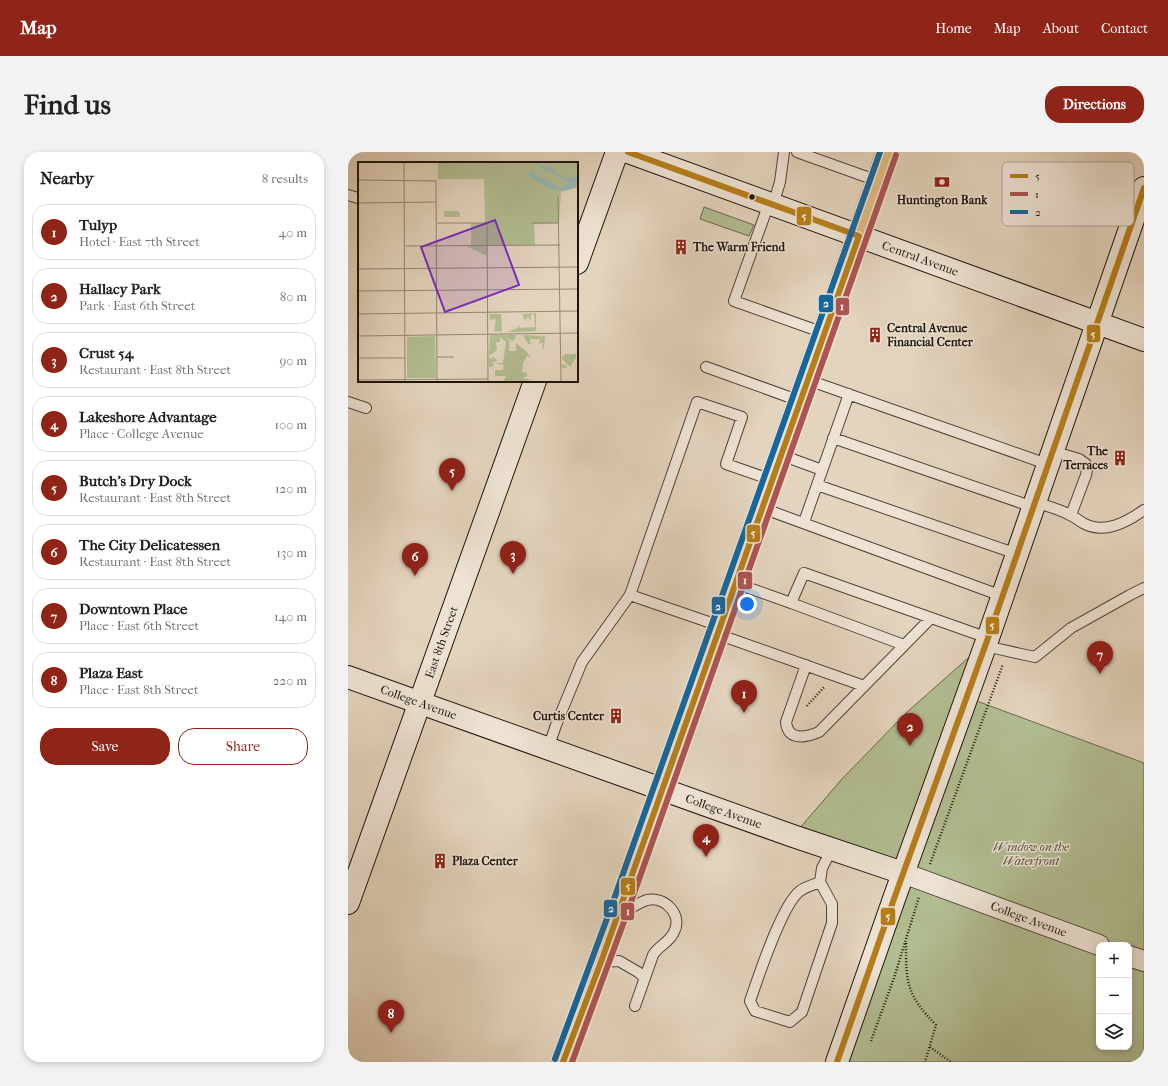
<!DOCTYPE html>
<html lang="en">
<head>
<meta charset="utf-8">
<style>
	body { margin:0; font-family:"IM FELL French Canon",serif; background:#f2f2f2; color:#202124 }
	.controls { position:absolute; right:12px; bottom:12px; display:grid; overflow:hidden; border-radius:8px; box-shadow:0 2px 6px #0003 }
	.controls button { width:36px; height:36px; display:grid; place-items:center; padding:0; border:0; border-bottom:1px solid #e0e0e0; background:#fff; color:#202124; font:20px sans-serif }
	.you { position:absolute; left:399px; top:452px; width:14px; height:14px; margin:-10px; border:3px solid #fff; border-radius:50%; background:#1a73e8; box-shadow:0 0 0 6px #1a73e833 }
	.badge { display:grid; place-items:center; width:26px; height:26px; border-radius:50%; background:#8f2418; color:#fff; font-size:13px; font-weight:700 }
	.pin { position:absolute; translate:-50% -33px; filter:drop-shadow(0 1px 2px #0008) }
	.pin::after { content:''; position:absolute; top:21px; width:14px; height:12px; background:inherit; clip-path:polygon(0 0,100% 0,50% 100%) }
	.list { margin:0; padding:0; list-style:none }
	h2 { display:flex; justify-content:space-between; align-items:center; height:52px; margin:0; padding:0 16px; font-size:17px }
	h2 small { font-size:13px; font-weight:400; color:#757577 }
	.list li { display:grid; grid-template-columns:26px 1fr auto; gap:12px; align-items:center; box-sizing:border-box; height:56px; margin:0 8px 8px; padding:0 8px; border:1px solid #e0e0e0; border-radius:16px }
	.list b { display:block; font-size:15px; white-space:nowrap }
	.list p { margin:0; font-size:13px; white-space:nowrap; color:#757577 }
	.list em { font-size:13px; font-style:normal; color:#757577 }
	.actions { display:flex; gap:8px; padding:12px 16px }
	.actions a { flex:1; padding:9px 0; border:1px solid #8f2418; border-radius:16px; text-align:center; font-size:14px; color:#8f2418 }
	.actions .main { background:#8f2418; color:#fff }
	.icon { flex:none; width:22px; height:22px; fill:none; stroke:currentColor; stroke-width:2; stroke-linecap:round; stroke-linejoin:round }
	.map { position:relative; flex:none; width:796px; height:910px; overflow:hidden; border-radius:16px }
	header { display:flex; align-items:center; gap:24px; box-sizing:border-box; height:56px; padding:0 20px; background:#8f2418; color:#fff }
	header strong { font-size:19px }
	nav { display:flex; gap:22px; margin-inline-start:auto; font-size:14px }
	.intro { display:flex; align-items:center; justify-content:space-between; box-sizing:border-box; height:96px; padding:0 24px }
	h1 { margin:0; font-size:28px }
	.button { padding:10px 18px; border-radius:16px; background:#8f2418; color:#fff; font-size:14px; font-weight:700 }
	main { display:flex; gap:24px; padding:0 24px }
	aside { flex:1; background:#fff; border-radius:16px; box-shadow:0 2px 6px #0003 }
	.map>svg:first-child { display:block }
	.green { fill:#b2bd92; stroke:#68684e; fill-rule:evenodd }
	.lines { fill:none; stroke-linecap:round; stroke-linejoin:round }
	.lane-casing { stroke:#4e4438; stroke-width:12 }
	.street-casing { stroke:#4e4438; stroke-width:22 }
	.secondary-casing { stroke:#1d140b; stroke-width:24 }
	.primary-casing { stroke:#1d140b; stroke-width:24 }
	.path { stroke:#1d140b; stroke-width:2.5; stroke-dasharray:1 2; stroke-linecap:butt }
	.lane { stroke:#ede3d4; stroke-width:10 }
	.street { stroke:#ede3d4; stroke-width:20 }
	.secondary { stroke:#ede3d4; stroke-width:22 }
	.primary { stroke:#e2ba7e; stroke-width:22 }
	.bus-1-casing { stroke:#ede3d4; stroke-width:9 }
	.bus-2-casing { stroke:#ede3d4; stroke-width:9 }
	.bus-3-casing { stroke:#ede3d4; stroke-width:9 }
	.bus-1 { stroke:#b67e1a; stroke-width:6 }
	.bus-2 { stroke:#ad5453; stroke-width:6 }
	.bus-3 { stroke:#16679e; stroke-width:6 }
	.bus-dot { fill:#1d140b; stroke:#ede3d4; stroke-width:1.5 }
	.labels { text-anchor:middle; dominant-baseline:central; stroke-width:3; stroke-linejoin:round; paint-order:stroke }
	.poi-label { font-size:12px; font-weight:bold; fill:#1d140b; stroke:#ede3d4; text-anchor:start }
	.street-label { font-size:12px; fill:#1d140b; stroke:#ede3d4 }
	.park-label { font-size:12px; font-style:italic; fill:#514f3a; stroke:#ede3d4 }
	.inset-road { fill:none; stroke:#948776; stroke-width:1 }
	.view { fill:#7b2cbf; fill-opacity:0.15; stroke:#7b2cbf; stroke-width:2 }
	.inset-edge { fill:none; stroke:#1d140b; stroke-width:2 }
	.key { fill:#ede3d4; stroke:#afa598; stroke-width:1 }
	.key-label { font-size:11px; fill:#1d140b }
	.line-badge { stroke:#ede3d4; stroke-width:1.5 }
	.badge-label { font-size:11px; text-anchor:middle; font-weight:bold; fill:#fff }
</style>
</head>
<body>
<header>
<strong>Map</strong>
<nav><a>Home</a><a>Map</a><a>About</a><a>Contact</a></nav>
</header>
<div class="intro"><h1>Find us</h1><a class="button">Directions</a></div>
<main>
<aside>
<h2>Nearby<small>8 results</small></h2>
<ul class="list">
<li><span class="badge">1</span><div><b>Tulyp</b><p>Hotel · East 7th Street</p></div><em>40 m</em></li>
<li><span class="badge">2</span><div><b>Hallacy Park</b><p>Park · East 6th Street</p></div><em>80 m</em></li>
<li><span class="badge">3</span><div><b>Crust 54</b><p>Restaurant · East 8th Street</p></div><em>90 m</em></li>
<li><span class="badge">4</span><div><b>Lakeshore Advantage</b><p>Place · College Avenue</p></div><em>100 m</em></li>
<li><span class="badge">5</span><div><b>Butch's Dry Dock</b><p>Restaurant · East 8th Street</p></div><em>120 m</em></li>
<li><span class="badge">6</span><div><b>The City Delicatessen</b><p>Restaurant · East 8th Street</p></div><em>130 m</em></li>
<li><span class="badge">7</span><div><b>Downtown Place</b><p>Place · East 6th Street</p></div><em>140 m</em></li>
<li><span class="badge">8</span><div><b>Plaza East</b><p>Place · East 8th Street</p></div><em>220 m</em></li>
</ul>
<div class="actions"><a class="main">Save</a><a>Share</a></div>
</aside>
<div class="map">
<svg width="796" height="910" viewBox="0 0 796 910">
	<rect width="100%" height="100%" fill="#e3d4bd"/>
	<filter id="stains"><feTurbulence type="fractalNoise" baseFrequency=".005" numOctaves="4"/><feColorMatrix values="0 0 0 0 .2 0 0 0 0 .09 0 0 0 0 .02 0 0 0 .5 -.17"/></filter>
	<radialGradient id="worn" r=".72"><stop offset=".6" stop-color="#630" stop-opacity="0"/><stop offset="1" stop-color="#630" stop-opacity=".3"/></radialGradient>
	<path class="green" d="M356 55 406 73 401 84 352 67Z
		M636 492 553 720 445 684 493 628 558 561Z
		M618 545 796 611V910H489ZM751 793H781V895H751Z"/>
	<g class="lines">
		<g class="lane-casing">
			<path id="lane" d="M449 0 530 29
				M0 43 10 46
				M421 51 386 149 476 181
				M425 53 432 30 436 0
				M358 215 452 249
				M460 228 699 312
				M501 242 469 333 669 402
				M0 250 18 256
				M485 286 685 355
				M704 299 731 307 738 312 739 317 738 323 723 363
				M433 303 474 318
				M687 350C698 354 711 357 722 363 727 365 731 369 735 371 756 383 779 370 796 358
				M414 356 654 444
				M456 370 469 333
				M387 431 443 451
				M372 474 282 443 349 250 394 265 378 312 424 328
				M369 482 516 534
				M556 493 443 451 456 421 640 486
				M637 494 687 505 723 476 782 443 796 436
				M458 513 438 570C440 590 459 585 471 580L583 466
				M200 597 208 573 234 510 282 443
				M472 730C465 733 457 735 452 739 434 752 410 826 402 849L407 859 442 870 454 860 484 771V752L472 730 474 716 484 697
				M271 763C279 758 290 751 299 748 317 744 335 763 326 780 321 791 311 793 305 803L287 854
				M253 810 271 809 290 820 297 826"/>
		</g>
		<g class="street-casing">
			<g id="street">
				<path id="s1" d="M555 721 751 793"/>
				<path d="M781 804 796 809"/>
			</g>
		</g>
		<g class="secondary-casing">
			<g id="secondary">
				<path id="s2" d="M280 0 796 188"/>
				<path d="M229 111 269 0"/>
				<path id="s3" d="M0 525 445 684 555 721"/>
				<path id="s4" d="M0 751 187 229"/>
				<path d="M489 910 547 744 640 486 796 36"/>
			</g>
		</g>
		<g class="primary-casing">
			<path id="primary" d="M215 910 269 764 540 0"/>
		</g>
		<path class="path" d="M459 554 477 534
			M582 712 655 512
			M558 791C558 832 559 843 588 873L577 910
			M523 889 546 826 571 745
			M582 895 603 910"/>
		<use href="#lane" class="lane"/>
		<use href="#street" class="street"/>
		<use href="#secondary" class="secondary"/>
		<use href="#primary" class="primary"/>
		<g class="bus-1-casing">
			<path id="bus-1" d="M215 910 253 810 511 84 280 0
				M489 910 547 744 640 486 796 36"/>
		</g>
		<g class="bus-2-casing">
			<path id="bus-2" d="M224 910 277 767 548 3"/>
		</g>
		<g class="bus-3-casing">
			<path id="bus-3" d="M207 907 261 761 532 0"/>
		</g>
		<use href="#bus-1" class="bus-1"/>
		<use href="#bus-2" class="bus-2"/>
		<use href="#bus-3" class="bus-3"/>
	</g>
	<defs>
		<g id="bank-bare" transform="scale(1.2)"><path d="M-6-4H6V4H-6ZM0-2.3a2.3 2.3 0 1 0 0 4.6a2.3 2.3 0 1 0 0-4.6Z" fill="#8f2418" stroke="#ede3d4" stroke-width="2.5" paint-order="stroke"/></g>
		<g id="building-bare" transform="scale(1.2)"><path d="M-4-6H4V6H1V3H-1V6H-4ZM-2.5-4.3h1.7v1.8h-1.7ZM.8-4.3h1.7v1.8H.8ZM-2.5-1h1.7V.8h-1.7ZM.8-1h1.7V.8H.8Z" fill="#8f2418" stroke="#ede3d4" stroke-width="2.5" paint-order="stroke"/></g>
	</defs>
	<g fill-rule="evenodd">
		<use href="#bank-bare" x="594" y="30"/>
		<use href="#building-bare" x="333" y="95"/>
		<use href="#building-bare" x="527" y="183"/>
		<use href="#building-bare" x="772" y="306"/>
		<use href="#building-bare" x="268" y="564"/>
		<use href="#building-bare" x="92" y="709"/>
	</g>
	<circle class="bus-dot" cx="404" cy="45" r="3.5"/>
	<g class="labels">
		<g class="poi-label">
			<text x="594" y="48" text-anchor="middle">Huntington Bank</text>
			<text x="345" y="95">The Warm Friend</text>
			<text x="539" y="176">Central Avenue<tspan x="539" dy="14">Financial Center</tspan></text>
			<text x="760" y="299" text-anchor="end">The<tspan x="760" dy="14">Terraces</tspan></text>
			<text x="256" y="564" text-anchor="end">Curtis Center</text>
			<text x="104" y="709">Plaza Center</text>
		</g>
		<g class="street-label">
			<text stroke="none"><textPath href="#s2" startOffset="311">Central Avenue</textPath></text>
			<text stroke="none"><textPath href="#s4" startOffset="277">East 8th Street</textPath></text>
			<text stroke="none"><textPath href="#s3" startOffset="75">College Avenue</textPath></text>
			<text stroke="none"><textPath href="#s3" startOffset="399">College Avenue</textPath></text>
			<text stroke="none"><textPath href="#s1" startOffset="134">College Avenue</textPath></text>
		</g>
		<g class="park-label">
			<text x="683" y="695">Window on the<tspan x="683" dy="14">Waterfront</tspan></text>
		</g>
	</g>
	<g transform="translate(10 10)">
		<rect width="220" height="220" fill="#e3d4bd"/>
		<path d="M80 0H220V25L203 30 201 61 176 62 177 83 129 84V94L108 84H113V61H127L126 17H80ZM86 49H100L102 52 101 55H86ZM178 151V169L162 170V166V170H150L160 166V163L162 166 177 165 176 152H173V159L170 155 167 159 164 152ZM132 152H143L144 170 136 169 138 157 132 158ZM132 173H158L156 179 148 176 154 180H151V189H158V181L168 189 173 195 169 194 165 201 164 210 169 211V214L164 216 175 218 160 220 159 216V220H145L148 214H137V208H145L146 203 136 201 135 205H131V195L136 198 133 195H136L139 199 132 201H145L148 180 142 175V180H138L139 188 131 194ZM165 173 183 174V179L184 174H187L186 186 184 187 185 180 181 182 182 177H172V181L175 182H170ZM77 174 78 216H49V175ZM207 192H218V196L212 205 204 197V201L210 205 204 207V195Z" fill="#b2bd92"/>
		<path d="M173 0 194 6 205 15H220V23L207 29 192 27 170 14 172 9 202 26 211 20Z" fill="#96b7b6"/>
		<path class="inset-road" d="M46 0 47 220M0 18 78 19 79 220M200 35 203 220M0 41 78 40M79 61H129L130 220M174 61H201M47 84 202 83M0 107 220 105M0 129 220 127M0 152 220 149M0 174 220 171M79 195H96M0 196H47M0 218 130 217"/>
		<path class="view" d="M137 58 161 123 87 150 63 85Z"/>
		<rect width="220" height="220" class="inset-edge"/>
	</g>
	<rect x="654" y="10" width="132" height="64" rx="6" class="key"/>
	<rect x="662" y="22" width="18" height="4" fill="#b67e1a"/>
	<rect x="662" y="40" width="18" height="4" fill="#ad5453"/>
	<rect x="662" y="58" width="18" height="4" fill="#16679e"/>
	<g class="key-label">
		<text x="687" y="28">5</text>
		<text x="687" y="46">1</text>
		<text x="687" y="64">2</text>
	</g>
	<g class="line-badge">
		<rect x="448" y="54" width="16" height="20" rx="4" fill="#b67e1a"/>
		<rect x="470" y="142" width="16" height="19" rx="4" fill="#16679e"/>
		<rect x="487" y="145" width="15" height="19" rx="4" fill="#ad5453"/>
		<rect x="738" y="172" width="15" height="19" rx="4" fill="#b67e1a"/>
		<rect x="398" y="372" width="15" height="19" rx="4" fill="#b67e1a"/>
		<rect x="389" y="419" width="16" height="19" rx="4" fill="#ad5453"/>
		<rect x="363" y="444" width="15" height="19" rx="4" fill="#16679e"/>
		<rect x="637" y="464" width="15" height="19" rx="4" fill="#b67e1a"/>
		<rect x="272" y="725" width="16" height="19" rx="4" fill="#b67e1a"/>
		<rect x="255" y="747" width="15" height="19" rx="4" fill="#16679e"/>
		<rect x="272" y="750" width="15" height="19" rx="4" fill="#ad5453"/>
		<rect x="532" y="755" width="16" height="19" rx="4" fill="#b67e1a"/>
	</g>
	<g class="badge-label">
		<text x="456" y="68">5</text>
		<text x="478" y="155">2</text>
		<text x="494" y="158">1</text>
		<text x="745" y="186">5</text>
		<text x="405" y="385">5</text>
		<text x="397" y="432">1</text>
		<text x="370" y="458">2</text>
		<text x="644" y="477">5</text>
		<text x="280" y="738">5</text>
		<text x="263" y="760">2</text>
		<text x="280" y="763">1</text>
		<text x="540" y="768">5</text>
	</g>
	<rect width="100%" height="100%" filter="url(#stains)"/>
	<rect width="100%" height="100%" fill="url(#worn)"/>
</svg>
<div class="controls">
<button>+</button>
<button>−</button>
<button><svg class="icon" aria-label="layers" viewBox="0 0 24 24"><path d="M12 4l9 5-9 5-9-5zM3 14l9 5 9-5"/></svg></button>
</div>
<div class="you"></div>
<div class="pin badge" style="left:396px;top:561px">1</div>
<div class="pin badge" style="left:562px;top:594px">2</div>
<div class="pin badge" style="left:165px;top:422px">3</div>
<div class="pin badge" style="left:358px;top:705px">4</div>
<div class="pin badge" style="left:104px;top:339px">5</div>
<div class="pin badge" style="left:67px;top:424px">6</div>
<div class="pin badge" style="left:752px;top:522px">7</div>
<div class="pin badge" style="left:43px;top:881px">8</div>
</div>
</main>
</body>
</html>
